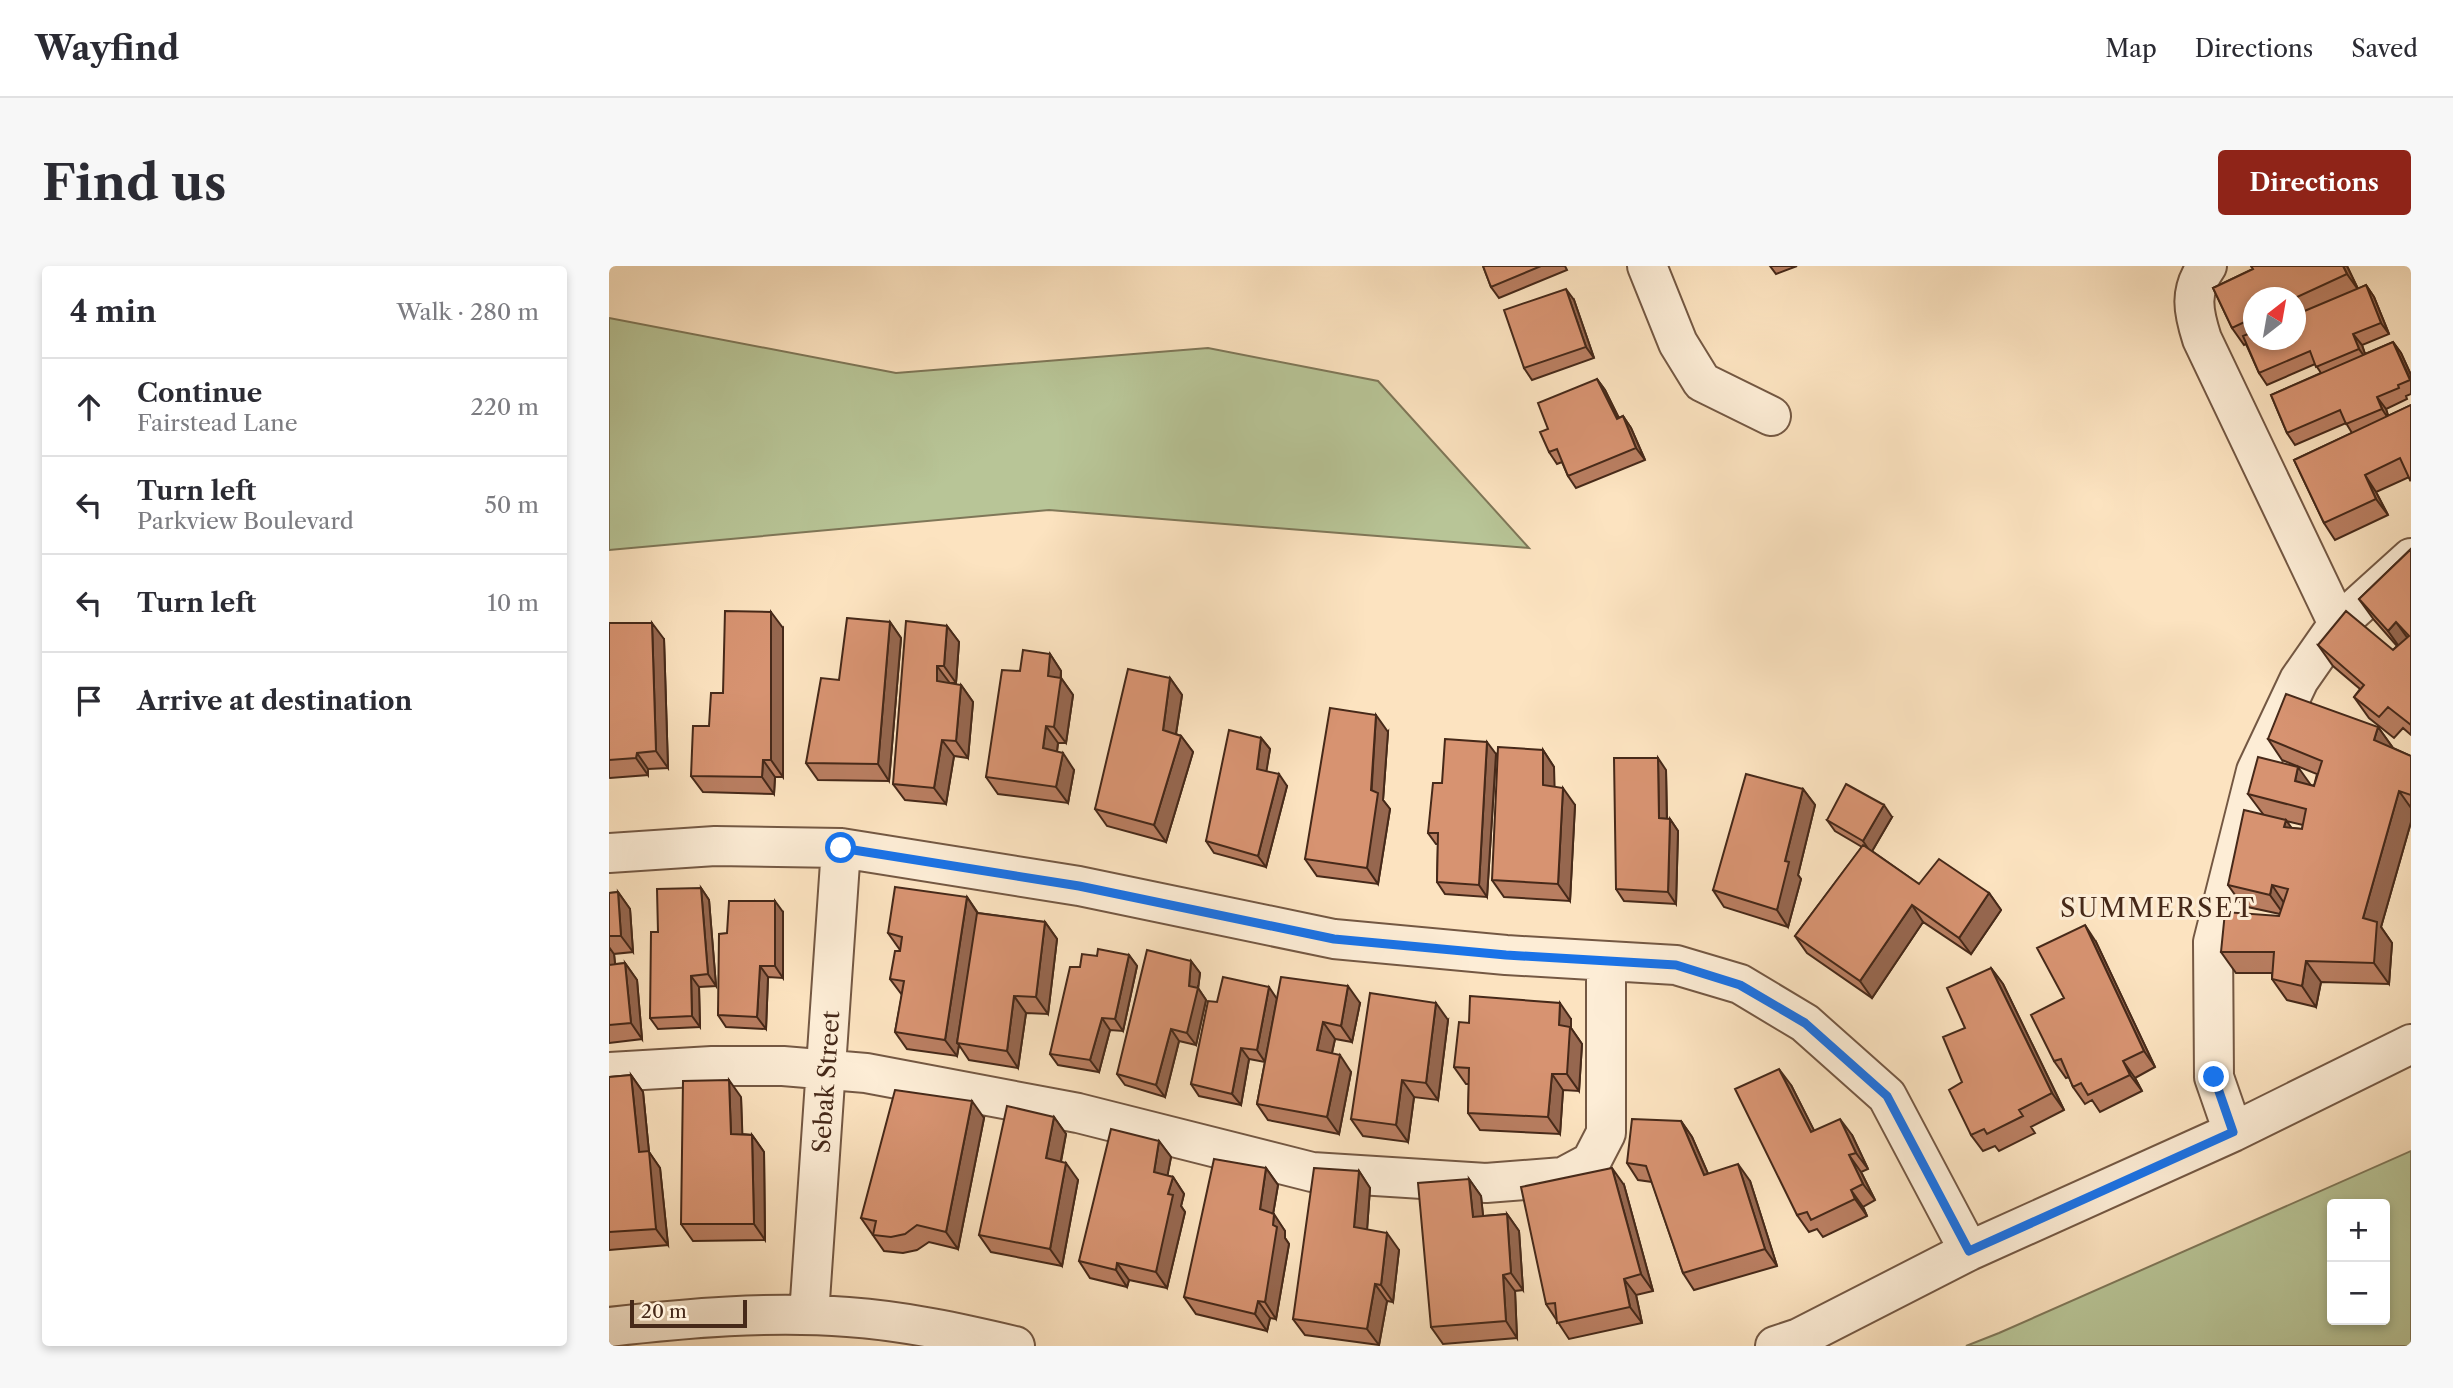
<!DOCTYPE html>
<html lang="en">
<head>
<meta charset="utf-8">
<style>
	body { margin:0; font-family:"Libre Caslon Text",serif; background:#f7f7f7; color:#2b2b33 }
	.controls { position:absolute; right:21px; bottom:21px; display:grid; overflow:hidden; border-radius:7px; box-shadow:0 4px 10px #0003 }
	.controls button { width:63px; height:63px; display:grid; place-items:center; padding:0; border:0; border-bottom:2px solid #e1e1e2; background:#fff; color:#2b2b33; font:35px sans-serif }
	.compass { position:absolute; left:1634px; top:21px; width:63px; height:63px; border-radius:50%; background:#fff; box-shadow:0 4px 10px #0003; rotate:31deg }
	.scale { position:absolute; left:21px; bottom:18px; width:117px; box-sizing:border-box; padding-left:7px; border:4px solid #462919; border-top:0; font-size:19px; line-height:24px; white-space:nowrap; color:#462919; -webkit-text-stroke:5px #fdedd6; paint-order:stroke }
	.stop { position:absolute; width:21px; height:21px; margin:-16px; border:5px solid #1a73e8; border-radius:50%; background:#fff }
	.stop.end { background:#1a73e8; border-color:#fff; box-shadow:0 2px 7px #0008 }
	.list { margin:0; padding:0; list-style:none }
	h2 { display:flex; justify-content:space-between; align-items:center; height:91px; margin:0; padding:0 28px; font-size:30px }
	h2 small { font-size:23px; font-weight:400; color:#7c7c81 }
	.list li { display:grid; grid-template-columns:46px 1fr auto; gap:21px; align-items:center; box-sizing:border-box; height:98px; padding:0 28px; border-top:2px solid #e1e1e2 }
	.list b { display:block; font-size:26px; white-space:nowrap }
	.list p { margin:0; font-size:23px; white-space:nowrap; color:#7c7c81 }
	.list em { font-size:23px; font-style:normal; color:#7c7c81 }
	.icon { flex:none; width:38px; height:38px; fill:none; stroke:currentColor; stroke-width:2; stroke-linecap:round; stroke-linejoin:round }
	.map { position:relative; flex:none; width:1802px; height:1080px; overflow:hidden; border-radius:7px }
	header { display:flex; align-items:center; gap:42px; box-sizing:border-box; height:98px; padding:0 35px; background:#fff; border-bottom:2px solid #e1e1e2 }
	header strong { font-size:33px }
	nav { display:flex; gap:38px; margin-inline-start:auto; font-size:24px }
	.intro { display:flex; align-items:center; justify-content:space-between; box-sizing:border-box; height:168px; padding:0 42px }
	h1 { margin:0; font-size:49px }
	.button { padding:18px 32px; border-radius:7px; background:#8f2418; color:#fff; font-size:24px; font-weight:700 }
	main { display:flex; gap:42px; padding:0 42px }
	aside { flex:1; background:#fff; border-radius:7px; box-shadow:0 4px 10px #0003 }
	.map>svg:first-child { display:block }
	.green { fill:#b8c597; stroke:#7f7758; stroke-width:2; fill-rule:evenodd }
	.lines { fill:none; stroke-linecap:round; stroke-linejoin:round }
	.minor-casing { stroke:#745843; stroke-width:42 }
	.minor { stroke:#fdedd6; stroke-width:38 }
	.wall { fill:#b97e61; stroke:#462919; stroke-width:2; fill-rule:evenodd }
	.shaded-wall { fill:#96674f; stroke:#462919; stroke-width:2 }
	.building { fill:#d79371; stroke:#462919; stroke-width:2 }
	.route { stroke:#1a73e8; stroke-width:9 }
	.labels { text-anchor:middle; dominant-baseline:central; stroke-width:6; stroke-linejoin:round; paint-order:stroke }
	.street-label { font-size:24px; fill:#462919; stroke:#fdedd6 }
	.neighbourhood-label { font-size:26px; letter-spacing:2px; fill:#462919; stroke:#fdedd6 }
</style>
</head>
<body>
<header>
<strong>Wayfind</strong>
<nav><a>Map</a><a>Directions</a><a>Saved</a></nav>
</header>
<div class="intro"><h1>Find us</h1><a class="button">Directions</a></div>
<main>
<aside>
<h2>4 min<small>Walk · 280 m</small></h2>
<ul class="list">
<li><svg class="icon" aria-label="ahead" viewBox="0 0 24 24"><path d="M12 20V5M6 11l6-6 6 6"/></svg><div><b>Continue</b><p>Fairstead Lane</p></div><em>220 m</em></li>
<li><svg class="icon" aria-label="left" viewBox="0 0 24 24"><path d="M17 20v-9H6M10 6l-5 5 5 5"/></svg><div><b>Turn left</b><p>Parkview Boulevard</p></div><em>50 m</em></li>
<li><svg class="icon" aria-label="left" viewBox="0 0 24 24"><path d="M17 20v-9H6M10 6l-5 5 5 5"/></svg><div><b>Turn left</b></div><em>10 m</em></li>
<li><svg class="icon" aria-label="arrive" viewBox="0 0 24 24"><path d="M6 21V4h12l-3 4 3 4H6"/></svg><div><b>Arrive at destination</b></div></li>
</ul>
</aside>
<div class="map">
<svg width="1802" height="1080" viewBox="0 0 1802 1080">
	<rect width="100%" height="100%" fill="#fce3c0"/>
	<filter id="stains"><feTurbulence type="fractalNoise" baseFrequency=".00286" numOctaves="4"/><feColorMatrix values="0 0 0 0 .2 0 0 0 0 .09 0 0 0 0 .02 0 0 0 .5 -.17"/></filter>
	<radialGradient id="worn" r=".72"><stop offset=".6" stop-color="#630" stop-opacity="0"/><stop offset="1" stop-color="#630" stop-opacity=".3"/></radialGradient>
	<path class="green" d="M0 52 287 107 599 82 769 115 920 282 440 244 0 284Z
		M1802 885V1080H1357L1390 1067ZM1723 938H1776V1054H1723Z"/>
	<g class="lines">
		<g class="minor-casing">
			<path id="minor" d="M1038 0 1069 77 1093 116 1162 150
				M1598 0C1580 25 1584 45 1593 73L1729 358
				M0 587 106 580 232 582 470 620 725 673 897 689 1067 699 1131 718 1196 757 1278 830 1360 985
				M0 806 103 800H174L257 807 469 847 703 906 877 917 954 911 982 896 997 867V695
				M1624 866 1605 811 1604 676 1647 505 1690 414 1729 358 1802 292
				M200 1049 232 582
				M0 1061C79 1052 159 1045 239 1051 296 1055 351 1067 406 1080
				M1166 1080 1190 1072 1360 985 1624 866 1802 778"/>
		</g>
		<use href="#minor" class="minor"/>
	</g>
	<path class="wall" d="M874 0H956L958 4 890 32 882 21Z
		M1161 0H1188L1167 8Z
		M1642 0H1738L1749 23 1757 19 1765 31 1780 68 1753 79 1756 88 1784 76 1792 87 1802 109V128L1797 130 1798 133 1777 143 1779 150 1802 139V215L1800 211 1767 226 1779 249 1726 274 1715 257 1685 194 1743 167 1737 157 1686 179 1678 167 1662 129 1712 107 1706 98 1658 119 1650 107 1637 78 1635 79 1623 62 1604 22 1644 3ZM1644 32H1686V74H1644Z
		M965 34 985 92 923 114 915 102Z
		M988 113 996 124 1010 152 1014 150 1022 162 1036 194 967 222 959 210 953 196 948 198 940 186 939 163Z
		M1802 283V469L1794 462 1785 472 1760 452 1745 431 1751 423 1724 400 1709 379 1784 384 1788 380 1765 354 1750 333Z
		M281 356 292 372 280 515 209 514 197 497 230 414Z
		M0 357 55 373 59 502 39 503V509L1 512 0 511Z
		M338 360 350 376 347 417H340L352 419 364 436 359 492 345 490 337 538 296 534 284 518Z
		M174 362V511H166L165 528 94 526 82 510 114 427Z
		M441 388 452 405V412L464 429 457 477H449L448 486 465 504 459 537 389 528 377 511Z
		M561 412 573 429 567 468 572 470 584 486 557 576 498 560 486 543Z
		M1769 461 1784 482 1802 490V556L1772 661 1783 677 1780 718 1712 716 1707 741 1678 734 1663 713V707H1627L1612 686 1670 650 1671 648 1634 640 1619 619 1654 548 1639 528 1702 519 1705 520 1708 508 1673 494 1659 473ZM1677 555 1694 559 1693 563 1682 562Z
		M779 466 774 534 781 543 769 618 708 610 696 593Z
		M652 472 661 483 657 505 678 520 657 601 605 587 597 575Z
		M934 484 945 501V521L966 539 961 635 895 631 883 614Z
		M887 488 878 631 836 628 828 616 829 578H827L819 567 833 517Z
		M1057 504 1058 553H1061L1069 565 1067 638 1015 635 1007 623Z
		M1194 523 1206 539 1189 609 1192 613 1179 661 1115 641 1104 624Z
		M1283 551 1263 585 1310 618 1380 627 1392 644 1362 688 1314 656 1263 732 1198 687 1186 670 1253 581 1226 565 1218 554Z
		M92 622 100 634 107 720 90 721 91 761 49 763 41 752 49 666Z
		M9 626 21 643 24 686 5 688 6 698 16 697 28 714 33 773 0 777V627Z
		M358 631 369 647 436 656 448 673 439 748 417 747 409 802 360 794 350 779 348 790 298 783 286 766 293 729 281 713 291 684 279 667Z
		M174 646V712L159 711 157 763 117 761 109 749 118 667Z
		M1487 676 1546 801 1526 812 1533 825 1491 846 1483 834 1476 838 1464 821 1460 811 1457 812 1445 795 1455 732Z
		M520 689 528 700 514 765 501 764 490 806 449 799 441 788 471 701 488 690Z
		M582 695 591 707 589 722 597 734 587 779 570 775 556 831 516 819 508 808Z
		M1382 702 1394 718 1455 844 1422 861 1426 867 1390 885 1386 880 1374 885 1362 869 1353 816 1356 762Z
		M668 732 751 737 743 776 726 773 723 787 742 806 730 868 659 854 648 838 656 796 640 793 632 839 590 830 582 818 608 736Z
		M962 753V762L973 778 970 825 954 824 951 868 871 864 859 847 860 818H857L845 801 860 757Z
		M839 754 829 834 805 831 799 876 754 870 742 853Z
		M22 809 34 826 40 886 51 902 59 979 0 984V811Z
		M1182 819 1205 865 1243 869 1259 903 1252 906 1266 934 1254 941 1258 950 1214 971 1208 963 1200 966 1188 949Z
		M132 831 133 868 143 869 155 886 156 974 84 975 72 958Z
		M445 851 457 868 452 896 469 914 453 1000 382 986 370 969Z
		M375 852 349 983 320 976 308 984 294 987 275 985 252 952Z
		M1072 855 1083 871 1099 908 1141 915 1168 1000 1085 1024 1074 1007 1043 916 1029 914 1018 897Z
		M550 875 562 891 558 910 564 911 575 928 572 940 576 946 558 1022 520 1014 518 1021 481 1012 470 995Z
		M657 902 669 919 664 948 676 965V972L680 978 667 1053 661 1052 658 1065 587 1048 575 1031Z
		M750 905 761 922 758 964 790 984 784 1036 778 1035 770 1079 696 1069 684 1053Z
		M860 913 872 930 874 950 898 948 910 965 914 1024 906 1025 908 1072 834 1078 822 1061Z
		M1015 919 1044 1025 1027 1029 1033 1057 960 1073 937 1038Z"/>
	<path class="shaded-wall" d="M1734 0H1738L1750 25 1738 8Z
		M1757 19 1765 31 1780 68 1772 57Z
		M957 23 965 34 985 92 977 81Z
		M1744 68 1753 79 1758 94 1750 83Z
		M1784 76 1792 87 1802 109V115Z
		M988 113 996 124 1016 165 1008 153Z
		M1768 131 1777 143 1781 155 1773 143Z
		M1014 150 1022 162 1036 194 1027 182Z
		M1756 209 1767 226 1779 249 1767 233Z
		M162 346 174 362V511L162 494Z
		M281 356 292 372 280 515 269 498Z
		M1787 356 1802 377 1794 386 1779 365Z
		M43 357 55 373 59 502 47 485Z
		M338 360 350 376 347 417 335 400Z
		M441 388 452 405 451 419 452 412 464 429 457 477 445 461 439 410Z
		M328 400 340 416V432L328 415Z
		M561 412 573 429 565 480 554 464Z
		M352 419 364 436 359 492 347 475Z
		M767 449 779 466 774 534 781 543 769 618 758 602Z
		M437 460 449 477 446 499 434 482Z
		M1769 461 1784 482 1780 495 1765 474Z
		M572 470 584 486 557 576 545 559Z
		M652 472 661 483 656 514 648 503Z
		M333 474 345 490 337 538 325 522Z
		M878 476 887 488 878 631 870 619Z
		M934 484 945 501 946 535 934 519Z
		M28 487 39 503V509L27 492Z
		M454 487 465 504 459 537 447 521Z
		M1049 492 1057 504 1058 564 1050 552Z
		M154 494 166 511 165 528 153 511Z
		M1689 501 1704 522 1686 515Z
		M670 508 678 520 657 601 649 590Z
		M954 522 966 539 961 635 949 618Z
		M1194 523 1206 539 1189 609 1192 613 1179 661 1168 644 1176 595Z
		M1790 525 1802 542V556L1772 661 1783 677 1780 718 1765 697 1754 652Z
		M1275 539 1283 551 1262 587 1254 575Z
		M1061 553 1069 565 1067 638 1059 626Z
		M1677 554 1692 575 1675 561Z
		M1663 619 1677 640 1676 650 1661 629Z
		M92 622 100 634 107 720 99 708Z
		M9 626 21 643 24 686 12 670Z
		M1380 627 1392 644 1362 688 1350 672Z
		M358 631 369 648 348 777 350 779 348 790 336 774Z
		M166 635 174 646V712L166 700Z
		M1303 639 1314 656 1263 732 1251 715Z
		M436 656 448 673 439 748 427 731Z
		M1476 659 1487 676 1546 801 1535 785Z
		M0 681 5 688 8 716 0 705Z
		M520 689 528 700 514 765 506 753Z
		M582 695 591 707 589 723V722L597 734 587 779 578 767 580 720Z
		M1697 695 1712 716 1707 741 1693 720Z
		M16 697 28 714 33 773 22 757Z
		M151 700 159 711 157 763 148 751Z
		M1382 702 1394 718 1455 844 1443 827Z
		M82 710 90 721 91 761 83 750Z
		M739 720 751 737 743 776 732 760Z
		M660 721 668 733 656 796 648 784Z
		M405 730 417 747 409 802 398 785Z
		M827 737 839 754 829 834 817 817Z
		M951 737 962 753V762L973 778 970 825 958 808 950 759Z
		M493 752 501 764 490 806 481 794Z
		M714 756 726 773 720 800 708 784Z
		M562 763 570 775 556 831 547 819Z
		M632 782 640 793 632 839 623 828Z
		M731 789 742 806 730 868 718 851Z
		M1514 795 1526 812 1533 825 1521 809Z
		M1170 803 1182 819 1214 882 1202 866Z
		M943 808 954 824 951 868 939 851Z
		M22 809 34 826 40 886 51 902 59 979 47 963 30 886Z
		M120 814 132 831 134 884 122 868Z
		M793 814 805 831 799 876 787 859Z
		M363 835 375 852 349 983 337 966Z
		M445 851 457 868 449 909 437 892Z
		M1231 853 1243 869 1259 903 1247 887Z
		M1072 855 1083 871 1107 926 1095 909Z
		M143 869 155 886 156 974 145 958Z
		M550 875 562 891 556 923 545 906Z
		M1240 889 1252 906 1266 934 1254 918Z
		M457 897 469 914 453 1000 441 983Z
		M1129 898 1141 915 1168 1000 1156 983Z
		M657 902 669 919 662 960 651 943Z
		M1003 902 1015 919 1044 1025 1032 1008Z
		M750 905 761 922 757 978 745 961Z
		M564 911 575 928 572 940 576 946 558 1022 547 1006 559 928Z
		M860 913 872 930 876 968 864 951Z
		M1242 924 1254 941 1258 950 1246 933Z
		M665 948 676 965V972L680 978 667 1053 656 1036Z
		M898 948 910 965 914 1024 902 1007Z
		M778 967 790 984 784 1036 772 1019Z
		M508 997 520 1014 518 1021 507 1004Z
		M894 1009 906 1025 908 1072 897 1055Z
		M1015 1013 1027 1029 1033 1057 1021 1041Z
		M766 1018 778 1035 770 1079 758 1063Z
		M649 1035 661 1052 658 1065 646 1048Z"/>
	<path class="building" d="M874 0H932L882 21Z
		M1642 0H1734L1738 8 1686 32H1644V52L1623 62 1604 22 1644 3Z
		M1757 19 1772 57 1744 68 1750 83 1707 101 1701 85 1650 107 1634 70 1644 66V74H1686V49Z
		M957 23 977 81 915 102 895 44Z
		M1784 76 1801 114 1789 119 1790 122 1768 131 1773 143 1737 158 1731 144 1678 167 1662 129Z
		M988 113 1008 153 1014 150 1027 182 959 210 948 183 940 186 931 166 939 163 929 137Z
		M1802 139V213L1801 214 1791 192 1756 209 1767 233 1715 257 1685 194Z
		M1802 283V459L1779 441 1770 451 1745 431 1755 419 1709 379 1737 345 1784 384 1800 370 1787 356 1779 365 1750 333Z
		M116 345 162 346V494H154L153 511 82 510 84 460H100L102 427H114Z
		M238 352 281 356 269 498 197 497 212 412 230 414Z
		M297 355 338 360 335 400H328V415L352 419 347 475 333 474 325 522 284 518Z
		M0 357H43L47 485 28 487 27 492 0 494Z
		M414 384 441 388 439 410 452 412 445 461 437 460 434 482 454 487 447 521 377 511 393 404 411 405Z
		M519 403 561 412 554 464 572 470 545 559 486 543Z
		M1677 428 1769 461 1765 474 1802 490V529L1790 525 1754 652 1768 656 1765 697 1697 695 1693 720 1663 713 1665 686H1612L1616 646 1670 650 1679 623 1663 619 1661 629 1619 619 1635 544 1677 554 1675 561 1693 563 1697 543 1639 528 1649 491 1689 501 1686 515 1705 520 1713 495 1659 473Z
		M721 442 767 449 762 524 769 527 758 602 696 593Z
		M620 464 652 472 648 503 670 508 649 590 597 575Z
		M836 473 878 476 870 619 828 616 829 567H819L824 517H833Z
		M889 481 934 484V519L954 522 949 618 883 614Z
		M1005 492H1049L1050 552 1061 553 1059 626 1007 623Z
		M1137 508 1194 523 1176 595 1180 596 1168 644 1104 624Z
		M1237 518 1275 539 1254 575 1218 554Z
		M1254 579 1310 618 1330 593 1380 627 1350 672 1303 639 1251 715 1186 670Z
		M286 621 358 631 336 774 286 766 295 715 281 713 286 685H291L293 671 279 667Z
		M92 622 99 708 82 710 83 750 41 752 42 666H49L48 623Z
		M9 626 12 670H0V627Z
		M120 635H166V700H151L148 751 109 749 110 668 118 667Z
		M368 647 436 656 427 731 405 730 398 785 348 777Z
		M1476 659 1535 785 1514 795 1521 809 1479 829 1472 817 1464 821 1452 793 1445 795 1422 749 1455 732 1428 682Z
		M489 683 520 689 506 753 493 752 481 794 441 788 461 701H471L473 688 488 690Z
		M538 684 582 695 580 720 589 722 578 767 562 763 547 819 508 808Z
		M16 697 22 757 0 759V699Z
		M1382 702 1443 827 1410 844 1414 850 1378 868 1375 863 1362 869 1340 824 1353 816 1334 771 1356 762 1338 722Z
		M614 711 660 721 648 784 632 782 623 828 582 818 599 735 608 736Z
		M672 711 739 720 732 760 714 756 708 784 731 789 718 851 648 838Z
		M761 727 827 737 817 817 793 814 787 859 742 853Z
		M861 730 951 737 950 759 961 761 958 808H943L939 851 859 847 860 802 845 801 850 756 860 757Z
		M1170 803 1202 866 1231 853 1247 887 1240 889 1254 918 1242 924 1246 933 1202 954 1198 946 1188 949 1126 823Z
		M22 809 30 886 40 885 47 963 0 966V811Z
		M120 814 122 868 143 869 145 958H72L74 815Z
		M286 824 363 835 337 966 308 959 296 968 282 971 264 969 267 955 252 952Z
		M398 840 445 851 437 892 457 897 441 983 370 969Z
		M1023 853 1072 855 1095 909 1129 898 1156 983 1074 1007 1037 900 1018 897Z
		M502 863 550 875 545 906 564 911 559 928 564 929 547 1006 508 997 507 1004 470 995Z
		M605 893 657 902 651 943 665 948 664 959 668 961 656 1036 649 1035 646 1048 575 1031Z
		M705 902 750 905 745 961 778 967 772 1019 766 1018 758 1063 684 1053Z
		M1003 902 1032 1008 1015 1013 1021 1041 948 1057 946 1037 937 1038 912 921Z
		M860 913 864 951 898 948 902 1007 894 1009 897 1055 822 1061 809 917Z"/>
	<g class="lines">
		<path class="route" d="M232 582 470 620 725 673 897 689 1067 699 1131 719 1196 757 1278 830 1360 985 1624 866 1605 811"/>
	</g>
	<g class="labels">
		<g class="street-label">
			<text transform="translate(217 816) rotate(-86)">Sebak Street</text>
		</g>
		<g class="neighbourhood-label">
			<text x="1549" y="642">SUMMERSET</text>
		</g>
	</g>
	<rect width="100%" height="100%" filter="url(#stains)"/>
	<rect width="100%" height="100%" fill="url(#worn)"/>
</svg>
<div class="controls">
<button>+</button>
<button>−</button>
</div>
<svg class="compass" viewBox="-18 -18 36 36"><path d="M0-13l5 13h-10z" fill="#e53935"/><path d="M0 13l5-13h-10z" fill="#7c7c81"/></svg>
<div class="scale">20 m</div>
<div class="stop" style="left:232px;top:582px"></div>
<div class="stop end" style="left:1605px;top:811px"></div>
</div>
</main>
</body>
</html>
